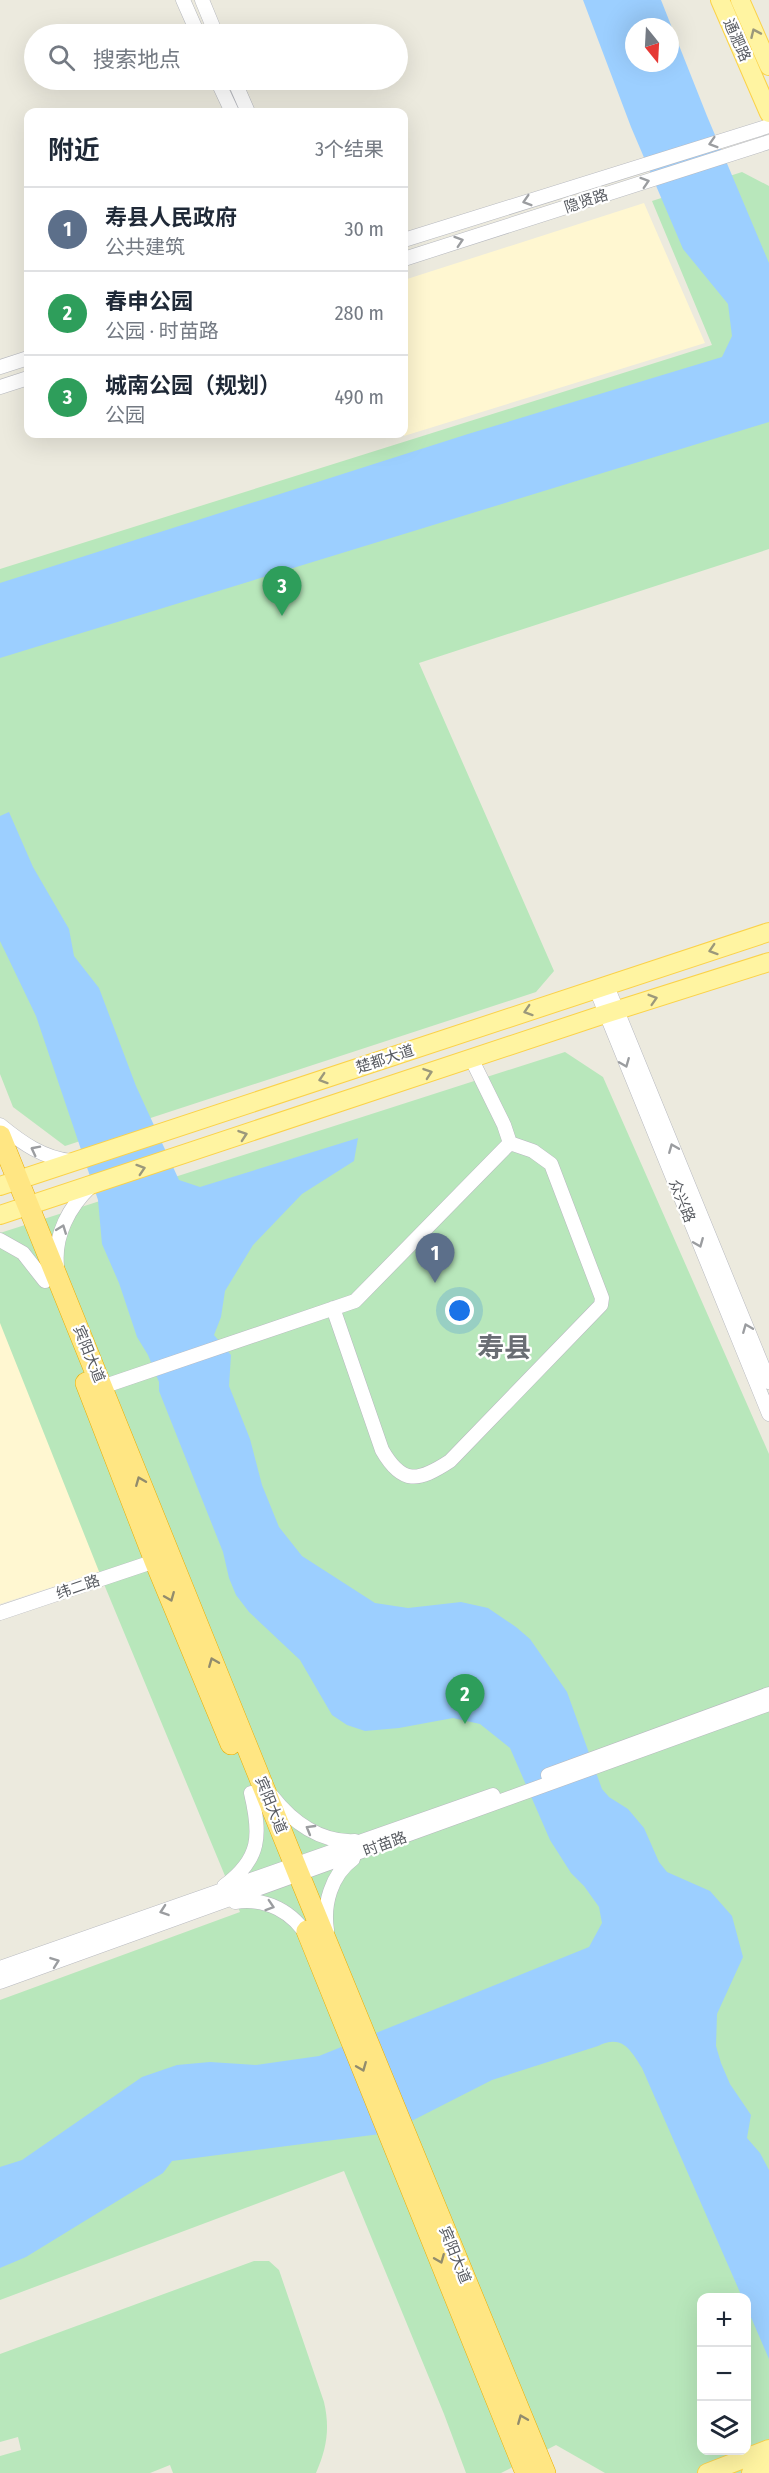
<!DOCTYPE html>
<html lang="zh">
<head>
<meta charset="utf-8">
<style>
	body { margin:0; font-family:"Fira Sans Condensed","Noto Sans SC",sans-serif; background:#f2f2f3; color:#1f2937 }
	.controls { position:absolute; right:18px; bottom:18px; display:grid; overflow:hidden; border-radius:12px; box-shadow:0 6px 24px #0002 }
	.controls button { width:54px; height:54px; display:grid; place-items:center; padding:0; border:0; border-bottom:2px solid #e0e1e3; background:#fff; color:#1f2937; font:30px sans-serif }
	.compass { position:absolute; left:625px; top:18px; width:54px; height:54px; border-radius:50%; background:#fff; box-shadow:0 6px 24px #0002; rotate:162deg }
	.you { position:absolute; left:460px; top:1311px; width:21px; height:21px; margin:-15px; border:4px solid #fff; border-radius:50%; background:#1a73e8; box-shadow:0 0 0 9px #1a73e833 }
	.badge { display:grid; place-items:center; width:39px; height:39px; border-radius:50%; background:#f5381c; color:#fff; font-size:20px; font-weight:700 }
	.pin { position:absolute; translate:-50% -50px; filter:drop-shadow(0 2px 3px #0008) }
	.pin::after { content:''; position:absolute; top:32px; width:21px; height:18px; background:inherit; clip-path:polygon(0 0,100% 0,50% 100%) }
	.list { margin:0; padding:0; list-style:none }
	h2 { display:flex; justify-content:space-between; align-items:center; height:78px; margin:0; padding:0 24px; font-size:26px }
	h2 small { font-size:20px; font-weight:400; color:#747a83 }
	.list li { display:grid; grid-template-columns:39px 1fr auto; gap:18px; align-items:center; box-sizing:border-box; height:84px; padding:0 24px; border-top:2px solid #e0e1e3 }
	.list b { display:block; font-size:22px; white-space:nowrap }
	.list p { margin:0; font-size:20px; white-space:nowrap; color:#747a83 }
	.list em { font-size:20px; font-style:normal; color:#747a83 }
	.icon { flex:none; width:33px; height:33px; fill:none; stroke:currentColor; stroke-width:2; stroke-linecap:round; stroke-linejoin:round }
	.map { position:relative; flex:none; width:769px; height:2473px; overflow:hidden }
	.search { position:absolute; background:#fff; box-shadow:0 6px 24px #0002; left:24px; top:24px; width:384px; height:66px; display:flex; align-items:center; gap:15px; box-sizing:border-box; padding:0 21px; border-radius:33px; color:#747a83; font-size:22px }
	.panel { position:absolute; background:#fff; box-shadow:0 6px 24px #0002; left:24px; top:108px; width:384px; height:330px; border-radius:12px }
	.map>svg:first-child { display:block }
	.commercial { fill:#fff7d1 }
	.green { fill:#b8e7bb; fill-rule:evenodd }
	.water { fill:#9ccfff; fill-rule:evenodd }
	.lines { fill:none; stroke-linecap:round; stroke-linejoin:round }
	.minor-casing { stroke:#b7b9bf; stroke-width:15 }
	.major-casing { stroke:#fbd249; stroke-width:20 }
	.highway-casing { stroke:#ebad00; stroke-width:22 }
	.minor { stroke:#fff; stroke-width:14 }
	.major { stroke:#fff4a1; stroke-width:18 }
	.highway { stroke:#ffe683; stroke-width:21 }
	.oneway { stroke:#9b987b }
	.oneway2 { stroke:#9b9da0 }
	.oneway3 { stroke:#928c6d }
	.labels { text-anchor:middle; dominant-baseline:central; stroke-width:4.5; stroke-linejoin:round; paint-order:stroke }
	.street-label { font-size:15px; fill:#585b61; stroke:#fff }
	.town-label { font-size:27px; font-weight:bold; fill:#696d73; stroke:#fff }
</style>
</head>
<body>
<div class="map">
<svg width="769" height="2473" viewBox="0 0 769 2473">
	<rect width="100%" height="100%" fill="#eceade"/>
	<path class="commercial" d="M644 203 705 343 404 436V280Z
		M0 1298 111 1568 0 1604Z"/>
	<path class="green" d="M742 172 769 186V549L419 663 554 971 536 992 65 1146 13 1107 0 1074V569L712 345 652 201Z
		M565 1052 603 1077 769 1454V2473H605L556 2445 501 2473H466L444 2414 344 2171 0 2300V2000L240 1912 106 1589 0 1323V1233ZM702 2298H746V2450H702Z
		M254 2261H269L279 2270 324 2402C330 2428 327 2448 316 2473H173L170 2465 150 2473H0V2456L21 2450 18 2437 0 2442V2354Z"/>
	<path class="water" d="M583 0H661L707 116 769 263V422L0 658V583L468 434 722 357 732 336 728 304 683 249 631 127ZM634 27H670V63H634Z
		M9 812 33 867 69 929 74 956 99 988 136 1086 179 1180 200 1187 358 1138 354 1161 302 1194 253 1245 225 1291 221 1317 214 1335 231 1355 229 1386 250 1439 262 1485 279 1527 302 1556 375 1603 408 1608 461 1602 488 1608 516 1627 530 1639 567 1692 602 1789 609 1797 628 1809 644 1828 659 1862 667 1872 710 1891 732 1916 743 1957 717 2014 716 2046 721 2063 730 2084 751 2115 747 2138 760 2153 769 2170V2359L747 2308 746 2298 742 2297 642 2068C630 2049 622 2034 598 2046L492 2080 388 2133 172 2161 163 2173 26 2257 0 2268V2167L22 2160 142 2077 177 2065 210 2062 256 2065 319 2056 589 1947 602 1923 599 1907 584 1886 571 1873 550 1840 510 1748 480 1724 453 1718 399 1728 365 1731 347 1725 332 1715 300 1660 249 1612 236 1595 229 1578 223 1552 159 1391V1382L148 1355 137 1337 119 1283 102 1244 98 1200 36 1016 0 941V816Z"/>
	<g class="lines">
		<g class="minor-casing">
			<path id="minor" d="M183 0 198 34
				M202 0 216 34
				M217 80 232 112
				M234 80 248 112
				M404 240 769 126
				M404 259 769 142
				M0 367 28 358
				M0 387 28 378
				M607 986 769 1382
				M596 989 769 1414
				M0 1125C22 1143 43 1158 71 1161
				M0 1240 23 1253 45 1281
				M57 1266C54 1235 69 1207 91 1186
				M333 1308 382 1450C402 1485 418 1482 450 1461L601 1305 602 1298 551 1164 533 1151 510 1143
				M102 1387 355 1301 510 1143 504 1125 471 1058
				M0 1613 155 1561
				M548 1775 769 1694
				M272 1796C292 1822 321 1843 355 1841
				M224 1886C261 1859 261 1835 251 1793
				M235 1902C266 1897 294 1912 309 1939
				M327 1930C323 1905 331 1875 353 1859
				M0 1968 493 1795
				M0 1982 769 1704"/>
		</g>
		<g class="major-casing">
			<path id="major" d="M720 0 769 113
				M740 0 769 66
				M0 1186 769 932
				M0 1215 605 1014 769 962
				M707 2473 769 2449
				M751 2473 769 2466"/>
		</g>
		<g class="highway-casing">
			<path id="highway" d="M0 1136 299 1875 545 2473
				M86 1383 155 1561 231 1744
				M307 1931 526 2473"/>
		</g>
		<use href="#minor" class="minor"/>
		<use href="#major" class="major"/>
		<use href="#highway" class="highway"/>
	</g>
	<defs><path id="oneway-chevron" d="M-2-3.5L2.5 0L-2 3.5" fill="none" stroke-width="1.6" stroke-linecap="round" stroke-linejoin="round" transform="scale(1.5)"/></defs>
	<g class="oneway">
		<use href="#oneway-chevron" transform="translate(755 33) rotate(-114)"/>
		<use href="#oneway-chevron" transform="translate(713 950) rotate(162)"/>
		<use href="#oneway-chevron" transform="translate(653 999) rotate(-17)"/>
		<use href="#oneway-chevron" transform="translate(528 1011) rotate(162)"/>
		<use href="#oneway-chevron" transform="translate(428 1073) rotate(-19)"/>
		<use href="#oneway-chevron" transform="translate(323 1079) rotate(162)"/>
		<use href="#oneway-chevron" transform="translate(243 1135) rotate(-19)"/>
		<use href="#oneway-chevron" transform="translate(141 1169) rotate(-18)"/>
	</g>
	<g class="oneway2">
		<use href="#oneway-chevron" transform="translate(713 143) rotate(163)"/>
		<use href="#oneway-chevron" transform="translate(645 182) rotate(-18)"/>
		<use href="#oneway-chevron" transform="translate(527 201) rotate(163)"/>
		<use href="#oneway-chevron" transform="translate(459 241) rotate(-18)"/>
		<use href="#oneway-chevron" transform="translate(625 1063) rotate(68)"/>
		<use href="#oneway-chevron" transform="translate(673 1148) rotate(-112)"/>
		<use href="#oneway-chevron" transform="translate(35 1150) rotate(-153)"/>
		<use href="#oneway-chevron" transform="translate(62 1229) rotate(-69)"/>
		<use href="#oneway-chevron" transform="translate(699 1243) rotate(68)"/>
		<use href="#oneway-chevron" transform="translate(747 1328) rotate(-112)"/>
		<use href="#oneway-chevron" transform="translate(310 1829) rotate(-150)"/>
		<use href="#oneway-chevron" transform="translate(270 1906) rotate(18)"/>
		<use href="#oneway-chevron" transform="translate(164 1911) rotate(161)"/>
		<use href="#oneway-chevron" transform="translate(55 1962) rotate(-20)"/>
	</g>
	<g class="oneway3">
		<use href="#oneway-chevron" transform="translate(140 1481) rotate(-112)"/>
		<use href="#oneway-chevron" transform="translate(170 1597) rotate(68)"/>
		<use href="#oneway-chevron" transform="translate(213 1662) rotate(-112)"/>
		<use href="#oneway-chevron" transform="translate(362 2067) rotate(68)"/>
		<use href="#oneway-chevron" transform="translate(440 2259) rotate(68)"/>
		<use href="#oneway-chevron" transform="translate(522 2419) rotate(-112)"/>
	</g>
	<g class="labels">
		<g class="street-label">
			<text transform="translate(737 40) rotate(66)">通淝路</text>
			<text transform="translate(586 201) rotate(-18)">隐贤路</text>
			<text transform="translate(385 1059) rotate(-18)">楚都大道</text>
			<text transform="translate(682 1201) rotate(68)">众兴路</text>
			<text transform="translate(89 1354) rotate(68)">宾阳大道</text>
			<text transform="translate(78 1587) rotate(-19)">纬二路</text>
			<text transform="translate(271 1805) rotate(68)">宾阳大道</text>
			<text transform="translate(385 1844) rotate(-20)">时苗路</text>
			<text transform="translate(455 2255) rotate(68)">宾阳大道</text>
		</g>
		<g class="town-label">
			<text x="504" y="1348">寿县</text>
		</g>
	</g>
</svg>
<div class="controls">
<button>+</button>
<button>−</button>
<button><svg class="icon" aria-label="layers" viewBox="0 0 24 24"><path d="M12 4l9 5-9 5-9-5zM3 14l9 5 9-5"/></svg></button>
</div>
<svg class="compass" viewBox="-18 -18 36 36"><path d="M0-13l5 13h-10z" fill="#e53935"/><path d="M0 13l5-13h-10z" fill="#747a83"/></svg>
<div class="you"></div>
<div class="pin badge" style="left:435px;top:1283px;background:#5c6f8a">1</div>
<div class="pin badge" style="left:465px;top:1724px;background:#2e9e5b">2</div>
<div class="pin badge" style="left:282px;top:616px;background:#2e9e5b">3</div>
<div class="search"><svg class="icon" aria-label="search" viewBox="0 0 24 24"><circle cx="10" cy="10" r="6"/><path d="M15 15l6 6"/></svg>搜索地点</div>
<section class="panel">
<h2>附近<small>3个结果</small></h2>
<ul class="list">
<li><span class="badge" style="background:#5c6f8a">1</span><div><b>寿县人民政府</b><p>公共建筑</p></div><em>30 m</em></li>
<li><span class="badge" style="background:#2e9e5b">2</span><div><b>春申公园</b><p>公园 · 时苗路</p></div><em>280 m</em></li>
<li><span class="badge" style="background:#2e9e5b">3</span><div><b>城南公园（规划）</b><p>公园</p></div><em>490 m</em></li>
</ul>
</section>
</div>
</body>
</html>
